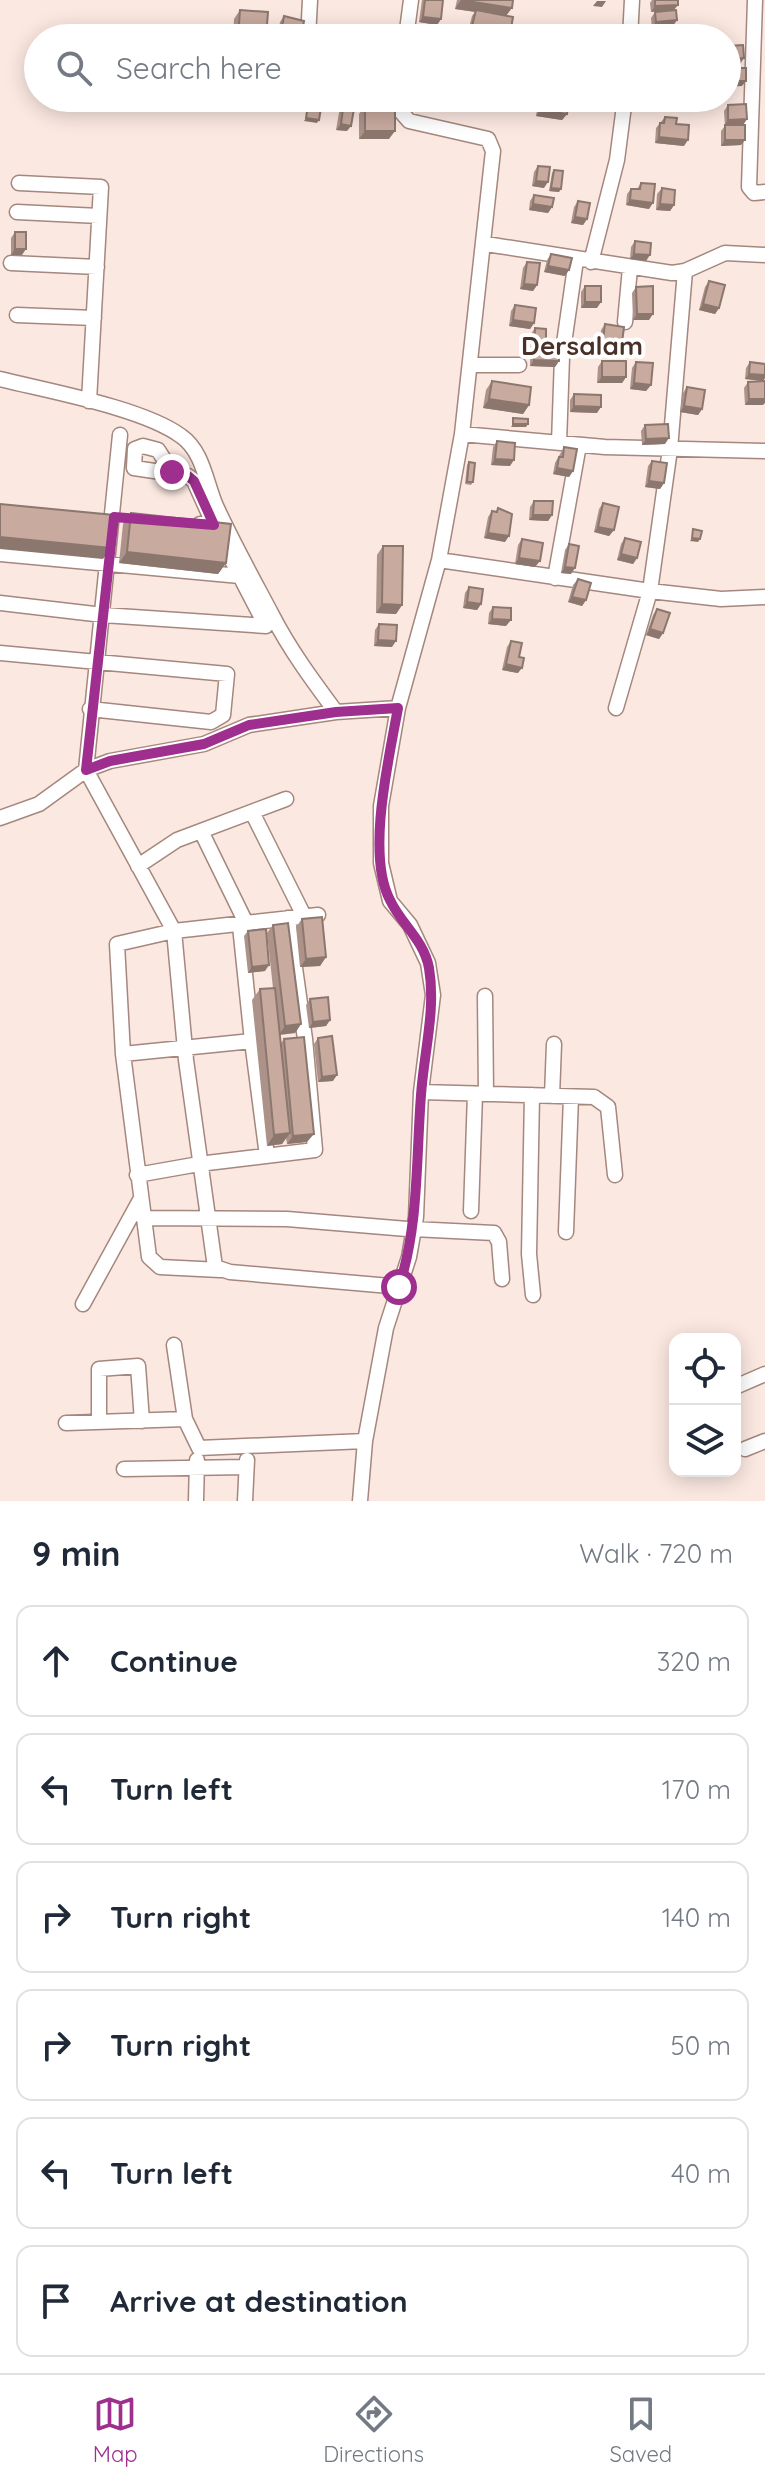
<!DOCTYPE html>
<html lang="en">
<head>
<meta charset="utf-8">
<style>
	body { margin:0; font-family:Quicksand,sans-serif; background:#f6f6f7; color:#1f2937 }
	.controls { position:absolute; right:24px; bottom:24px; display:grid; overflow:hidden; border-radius:16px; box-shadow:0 4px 20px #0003 }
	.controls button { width:72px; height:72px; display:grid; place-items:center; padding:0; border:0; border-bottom:2px solid #e0e1e3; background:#fff; color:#1f2937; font:40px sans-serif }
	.stop { position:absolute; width:24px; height:24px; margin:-18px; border:6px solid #9f2f8e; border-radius:50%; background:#fff }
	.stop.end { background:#9f2f8e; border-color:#fff; box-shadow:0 2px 8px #0008 }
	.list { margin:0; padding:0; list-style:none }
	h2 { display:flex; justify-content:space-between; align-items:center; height:104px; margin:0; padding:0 32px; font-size:34px }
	h2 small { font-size:26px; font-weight:400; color:#747a83 }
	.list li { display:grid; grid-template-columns:52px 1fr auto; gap:24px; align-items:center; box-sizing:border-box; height:112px; margin:0 16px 16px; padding:0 16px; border:2px solid #e0e1e3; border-radius:16px }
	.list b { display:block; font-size:30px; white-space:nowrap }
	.list em { font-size:26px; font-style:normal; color:#747a83 }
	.icon { flex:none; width:44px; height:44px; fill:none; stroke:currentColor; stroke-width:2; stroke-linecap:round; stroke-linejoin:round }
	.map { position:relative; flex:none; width:765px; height:1501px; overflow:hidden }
	.search { position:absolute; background:#fff; box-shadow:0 4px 20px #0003; left:24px; right:24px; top:24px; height:88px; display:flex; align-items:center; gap:20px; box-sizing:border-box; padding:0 28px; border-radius:44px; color:#747a83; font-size:30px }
	.sheet { height:872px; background:#fff }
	nav { display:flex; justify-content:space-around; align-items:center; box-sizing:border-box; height:112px; border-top:2px solid #e0e1e3; background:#fff; font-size:22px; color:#747a83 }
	nav a { display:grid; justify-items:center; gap:4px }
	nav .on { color:#9f2f8e }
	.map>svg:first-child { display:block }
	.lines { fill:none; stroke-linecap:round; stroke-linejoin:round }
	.street-casing { stroke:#a4877d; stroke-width:17 }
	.street { stroke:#fff; stroke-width:14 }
	.wall { fill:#ac9289 }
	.shaded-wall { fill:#8c776f }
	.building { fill:#c8aa9f; stroke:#8c776f; stroke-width:2 }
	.route { stroke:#9f2f8e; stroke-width:10 }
	.labels { text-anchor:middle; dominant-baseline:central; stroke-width:8; stroke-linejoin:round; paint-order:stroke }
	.quarter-label { font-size:26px; font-weight:bold; fill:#493128; stroke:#fff }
</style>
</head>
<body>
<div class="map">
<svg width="765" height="1501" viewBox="0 0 765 1501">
	<rect width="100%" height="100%" fill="#fbe8e1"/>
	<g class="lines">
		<g class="street-casing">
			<path id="street" d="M755 0 749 187 754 193 765 192
				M308 38 310 0
				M406 38 411 0
				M630 38 632 0
				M323 98 396 106
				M397 98 396 106 409 121 488 139 493 151 462 434 439 560 398 708
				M19 183 101 187 89 401
				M17 212 99 216
				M486 244 672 273 685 271 725 253 765 255
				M591 262 617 160 625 98
				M11 263 97 267
				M17 315 94 318
				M625 322 630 268
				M470 365H519
				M0 379C48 391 143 408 181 436 203 451 206 483 216 506 233 543 253 579 272 615 290 650 313 681 336 712
				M462 434 605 447 765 451
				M120 435 86 770 174 931 186 1060 215 1267 230 1272 390 1286
				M559 443 562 357 576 260
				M172 472 158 450 143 446 135 449 134 468 188 476 194 481 214 525 200 524
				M220 537 240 576
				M0 554 240 576 266 626 103 615 0 603
				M439 560 650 591 721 599 765 597
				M555 578 579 445
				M0 653 227 674 223 715 211 722 90 709
				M616 708 650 591 670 449 685 271
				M252 812 304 916
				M0 818 39 804 86 770 110 761 204 744 249 725 336 712 398 708 381 806V863L390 901 410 925 428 963 433 995 421 1092 416 1217 409 1257 386 1328 365 1441 360 1501
				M201 831 247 925
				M138 866 177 840 286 799
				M485 996 486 1094
				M252 1041 267 1156
				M123 1054 252 1041 240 926
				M421 1092 594 1097 608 1107 615 1175
				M532 1095 529 1254 533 1295
				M552 1096 554 1044
				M137 1175 199 1164 315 1150 305 1039 288 918
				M471 1211 475 1094
				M143 1218 287 1219 407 1229
				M413 1229 494 1233 499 1242 502 1279
				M566 1232 571 1097
				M220 1270 160 1267 149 1257 123 1054 117 944 174 931 318 915
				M83 1304 140 1200
				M174 1345 185 1419 199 1448 365 1441
				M735 1387 765 1374
				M99 1422V1369L138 1366 142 1421
				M66 1423 185 1419
				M745 1449 765 1441
				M124 1469 246 1467
				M196 1501 197 1460
				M245 1501 247 1460"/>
		</g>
		<use href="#street" class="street"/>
	</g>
	<path class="wall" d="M422 0H443L441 19 437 25 419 22Z
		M457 0H513L506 16 468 32 472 16 475 12 455 9Z
		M652 0H678L651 12 650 3Z
		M240 10 266 38H233L234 19Z
		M655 12 673 26 652 28 651 18Z
		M284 16 301 38H277L280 22Z
		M539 98H569L567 114 562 120 536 116Z
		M344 101 347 131 336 130 340 107Z
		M728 105 747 119 743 125 741 145 721 146V131L725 126 724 111Z
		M365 106 389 139H359V114Z
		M665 117 684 146 655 143 656 128Z
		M538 166 544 188 532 186 534 172Z
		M554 170 559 192 549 191 552 173Z
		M641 183 649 209 626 205 627 194 631 189H637Z
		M662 188 674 205 670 211 656 210 657 194Z
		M534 195 552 207 548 213 529 210 530 201Z
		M578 201 587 219 583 225 571 223 574 207Z
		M15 232 22 255H11V238Z
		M635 241 646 261 630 259 631 247Z
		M551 254 565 276 544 272 547 260Z
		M527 262 537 285 533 291 520 289 523 268Z
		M709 281 719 308 715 314 699 310 705 287Z
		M585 286 597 308H581V292Z
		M636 287 649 320H633L632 293Z
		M515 305 534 323 530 329 509 326 511 311Z
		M605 324 621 350 617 356 598 353 601 330Z
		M535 328 546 350 559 361 555 367 530 366 531 334Z
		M602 361 626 377 622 383H597L598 367Z
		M636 362 651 385 646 391 630 389 632 368Z
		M750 362 765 364V378L763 381 745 379 746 368Z
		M492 381 529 405 523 414 483 408 486 390Z
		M748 382 763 405H745L744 388Z
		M687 387 702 409 698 415 680 412 683 393Z
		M574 394 597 413 570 412V400Z
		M645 425 665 444 642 445 641 431Z
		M497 441 510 466 491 465 493 447Z
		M564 447 573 471 569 477 553 474 555 463Z
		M652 461 664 483 660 489 645 487 648 466Z
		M469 462 473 482 471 485 465 484 467 465Z
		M534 501 552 515 548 521 529 520 530 507Z
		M603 503 614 530 609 536 594 532 599 509Z
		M498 508 505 542 484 538 488 517 492 511 496 512Z
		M131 513 226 563 218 574 119 563 123 524Z
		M625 538 637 558 633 564 617 560 621 544Z
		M522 539 535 567 515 564 518 545Z
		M569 544 571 574 561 573 565 550Z
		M383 546 402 605 396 614 376 613 377 555Z
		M578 579 586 600 582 606 568 602 573 585Z
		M469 587 481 604 477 610 463 608 465 593Z
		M493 607 506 626 488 624 489 613Z
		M657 609 663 633 659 639 646 635 653 615Z
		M379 624 392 647 374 646 375 630Z
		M511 641 519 657 518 673 502 670 507 647Z
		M302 919 326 957 320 966 300 967 296 927Z
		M273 925 301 1024 295 1033 280 1034 281 1043 284 1039 307 1142 287 1144 286 1138 282 1144 267 1146 252 1000 260 989 273 988 267 933Z
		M248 931 265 971 248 973 244 936Z
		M310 999 330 1020 326 1026 309 1028 306 1005Z
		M318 1038 333 1081 318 1082 314 1044Z"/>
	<path class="shaded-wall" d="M461 0 512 8 506 16 455 9Z
		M597 1H606L602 7 593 6Z
		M678 5 674 10 651 12 655 6Z
		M423 17 441 19 437 25 419 22Z
		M677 20 673 26 652 28 656 22Z
		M472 26 510 34 507 38H497L468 32Z
		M744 58 740 64H727V59Z
		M727 81H746L742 86 727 87Z
		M654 98H680L676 104 651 103Z
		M637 100H649L647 103H635Z
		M540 110 567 114 562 120 536 116Z
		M306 118 319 120 317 123 304 121Z
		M747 119 743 125 724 126 728 120Z
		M341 124 351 126 347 131 336 130Z
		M365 131H395L389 139H359Z
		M659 137 688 140 684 146 655 143Z
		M725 140H745L741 145 721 146Z
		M536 181 548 182 544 188 532 186Z
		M551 188 561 189 559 192 549 191Z
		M630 200 653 203 649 209 626 205Z
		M533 204 552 207 548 213 529 210Z
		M660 204 674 205 670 211 656 210Z
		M575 217 587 219 583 225 571 223Z
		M15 249H26L22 255H11Z
		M634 254 650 255 646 261 630 259Z
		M548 266 569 270 565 276 544 272Z
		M524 284 537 285 533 291 520 289Z
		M585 302H601L597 308H581Z
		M703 304 719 308 715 314 699 310Z
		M637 314H653L649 320H633Z
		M513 320 534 323 530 329 509 326Z
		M602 348 621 350 617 356 598 353Z
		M534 360 559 361 555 367 530 366Z
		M749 374 765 375V378L763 381 745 379Z
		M602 377H626L622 383H597Z
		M634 383 651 385 646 391 630 389Z
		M489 399 529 405 523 414 483 408Z
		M749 399H765V403L763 405H745Z
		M574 406 601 407 597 413 570 412Z
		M684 406 702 409 698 415 680 412Z
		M513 424H528L526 427H511Z
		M669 438 665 444 642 445 646 439Z
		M495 459 514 460 510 466 491 465Z
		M557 468 573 471 569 477 553 474Z
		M649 481 664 483 660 489 645 487Z
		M533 515H552L548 521 529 520Z
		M598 527 614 530 609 536 594 532Z
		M488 533 509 536 505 542 484 538Z
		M0 537 111 548 103 559 0 549Z
		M692 538 700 539 698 542 690 541Z
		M127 552 226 563 218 574 119 563Z
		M621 554 637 558 633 564 617 560Z
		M519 558 540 561 535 567 515 564Z
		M565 567 575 568 571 574 561 573Z
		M572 597 586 600 582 606 568 602Z
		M467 602 481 604 477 610 463 608Z
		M382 604 402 605 396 614 376 613Z
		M492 619 511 620 506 626 488 624Z
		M650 629 663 633 659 639 646 635Z
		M378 640 396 641 392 647 374 646Z
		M506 664 522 668 518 673 502 670Z
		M326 957 320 966 300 967 306 959Z
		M269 965 265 971 248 973 252 967Z
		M330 1020 326 1026 309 1028 313 1022Z
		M301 1024 295 1033 279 1035 285 1026Z
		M337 1075 333 1081 318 1082 322 1077Z
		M290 1133 282 1144 267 1146 274 1135Z
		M314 1134 307 1142 287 1144 293 1136Z"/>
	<path class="building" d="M425 0H443L441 19 423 17Z
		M461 0H513L512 8Z
		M655 0H678V5L655 6Z
		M240 10 268 12 266 38H238Z
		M476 10 513 17 510 34 472 26Z
		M676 10 677 20 656 22 655 12Z
		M284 16 304 21 301 38 280 37Z
		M358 31 376 32V38H357Z
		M191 33H209V38H191Z
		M743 45 744 58 727 59V46Z
		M727 68H746V81H727Z
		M542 98H569L567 114 540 110Z
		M637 98H649V100H637Z
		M344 101 355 103 351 126 341 124Z
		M746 104 747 119 728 120V105Z
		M308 105 321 108 319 120 306 118Z
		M365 106H395V131H365Z
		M665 117 677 118 676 124 689 125 688 140 659 137 660 123H664Z
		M725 125H745V140H725Z
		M538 166 550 167 548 182 536 181Z
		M554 170 563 171 561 189 551 188Z
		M641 183 655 184 653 203 630 200 631 189H640Z
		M662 188 675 190 674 205 660 204Z
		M534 195 554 198 552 207 533 204Z
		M578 201 590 203 587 219 575 217Z
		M15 232H26V249H15Z
		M635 241 651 243 650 255 634 254Z
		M551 254 572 258 569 270 548 266Z
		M527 262 540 263 537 285 524 284Z
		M709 281 725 285 719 308 703 304Z
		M585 286H601V302H585Z
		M653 286V314H637L636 287Z
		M515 305 536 308 534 323 513 320Z
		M605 324 624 327 621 350 602 348Z
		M535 328 546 329V350L559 351V361L534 360Z
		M602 361H626V377H602Z
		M636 362 653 363 651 385 634 383Z
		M750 362 765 364V375L749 374Z
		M492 381 531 387 529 405 489 399Z
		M765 381V399H749L748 382Z
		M687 387 705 390 702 409 684 406Z
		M574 394 601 395V407L574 406Z
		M513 418 528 419V424H513Z
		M668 424 669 438 646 439 645 425Z
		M497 441 515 443 514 460 495 459Z
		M564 447 577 449 573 471 557 468 559 457H563Z
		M652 461 667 463 664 483 649 481Z
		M469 462 475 463 473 482H467Z
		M534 501H553L552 515H533Z
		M603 503 619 507 614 530 598 527Z
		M0 504 114 515 111 548 0 537Z
		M498 508 512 514 509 536 488 533 492 511 497 512Z
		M131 513 231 524 226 563 127 552Z
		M693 529 702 531 700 539 692 538Z
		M625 538 641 542 637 558 621 554Z
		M522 539 543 543 540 561 519 558Z
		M569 544 579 546 575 568 565 567Z
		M383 546H403L402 605 382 604Z
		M578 579 591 583 586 600 572 597Z
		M469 587 483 589 481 604 467 602Z
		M493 607 511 608V620L492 619Z
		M657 609 670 613 663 633 650 629Z
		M379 624 397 625 396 641 378 640Z
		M511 641 522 643 519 657 524 658 522 668 506 664Z
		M322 917 326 957 306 959 302 919Z
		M288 923 301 1024 285 1026 273 925Z
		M266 929 269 965 252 967 248 931Z
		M275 988 290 1133 274 1135 260 989Z
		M328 997 330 1020 313 1022 310 999Z
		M332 1036 337 1075 322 1077 318 1038Z
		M304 1037 314 1134 293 1136 284 1039Z"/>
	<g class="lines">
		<path class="route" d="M172 472 188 476 194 481 214 525 114 517 86 770 110 761 204 744 249 725 336 712 398 708C389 758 366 855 390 900 401 924 424 940 429 968 436 1010 424 1052 421 1095 416 1160 419 1224 399 1287"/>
	</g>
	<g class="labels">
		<g class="quarter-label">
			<text x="582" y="345">Dersalam</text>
		</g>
	</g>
</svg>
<div class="controls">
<button><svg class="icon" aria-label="locate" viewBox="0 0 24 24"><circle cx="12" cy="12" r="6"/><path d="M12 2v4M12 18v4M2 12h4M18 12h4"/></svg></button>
<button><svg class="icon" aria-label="layers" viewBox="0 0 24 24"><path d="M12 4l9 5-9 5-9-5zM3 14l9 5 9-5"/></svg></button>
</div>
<div class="stop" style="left:399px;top:1287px"></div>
<div class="stop end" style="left:172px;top:472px"></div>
<div class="search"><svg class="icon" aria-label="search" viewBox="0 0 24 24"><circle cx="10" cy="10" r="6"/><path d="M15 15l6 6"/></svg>Search here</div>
</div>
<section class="sheet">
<h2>9 min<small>Walk · 720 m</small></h2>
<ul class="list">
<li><svg class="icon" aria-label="ahead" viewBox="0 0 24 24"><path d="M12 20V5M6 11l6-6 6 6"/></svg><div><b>Continue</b></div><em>320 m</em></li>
<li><svg class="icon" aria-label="left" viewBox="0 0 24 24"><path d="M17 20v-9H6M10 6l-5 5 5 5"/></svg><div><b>Turn left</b></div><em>170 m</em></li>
<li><svg class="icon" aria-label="right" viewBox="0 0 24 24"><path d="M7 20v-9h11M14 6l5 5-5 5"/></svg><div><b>Turn right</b></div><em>140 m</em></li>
<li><svg class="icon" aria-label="right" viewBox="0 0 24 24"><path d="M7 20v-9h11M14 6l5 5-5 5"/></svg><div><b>Turn right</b></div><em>50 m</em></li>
<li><svg class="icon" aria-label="left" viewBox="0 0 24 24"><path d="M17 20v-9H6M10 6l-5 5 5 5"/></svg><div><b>Turn left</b></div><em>40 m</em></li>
<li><svg class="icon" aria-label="arrive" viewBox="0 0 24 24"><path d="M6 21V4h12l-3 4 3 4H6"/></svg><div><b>Arrive at destination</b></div></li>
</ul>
</section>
<nav>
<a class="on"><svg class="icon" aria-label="map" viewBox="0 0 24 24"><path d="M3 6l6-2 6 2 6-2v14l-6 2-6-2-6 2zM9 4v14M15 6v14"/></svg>Map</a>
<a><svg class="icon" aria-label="directions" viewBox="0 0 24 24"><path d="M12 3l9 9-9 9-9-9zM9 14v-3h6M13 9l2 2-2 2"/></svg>Directions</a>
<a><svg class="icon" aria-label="saved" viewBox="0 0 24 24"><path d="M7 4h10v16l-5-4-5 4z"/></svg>Saved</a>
</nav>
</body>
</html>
